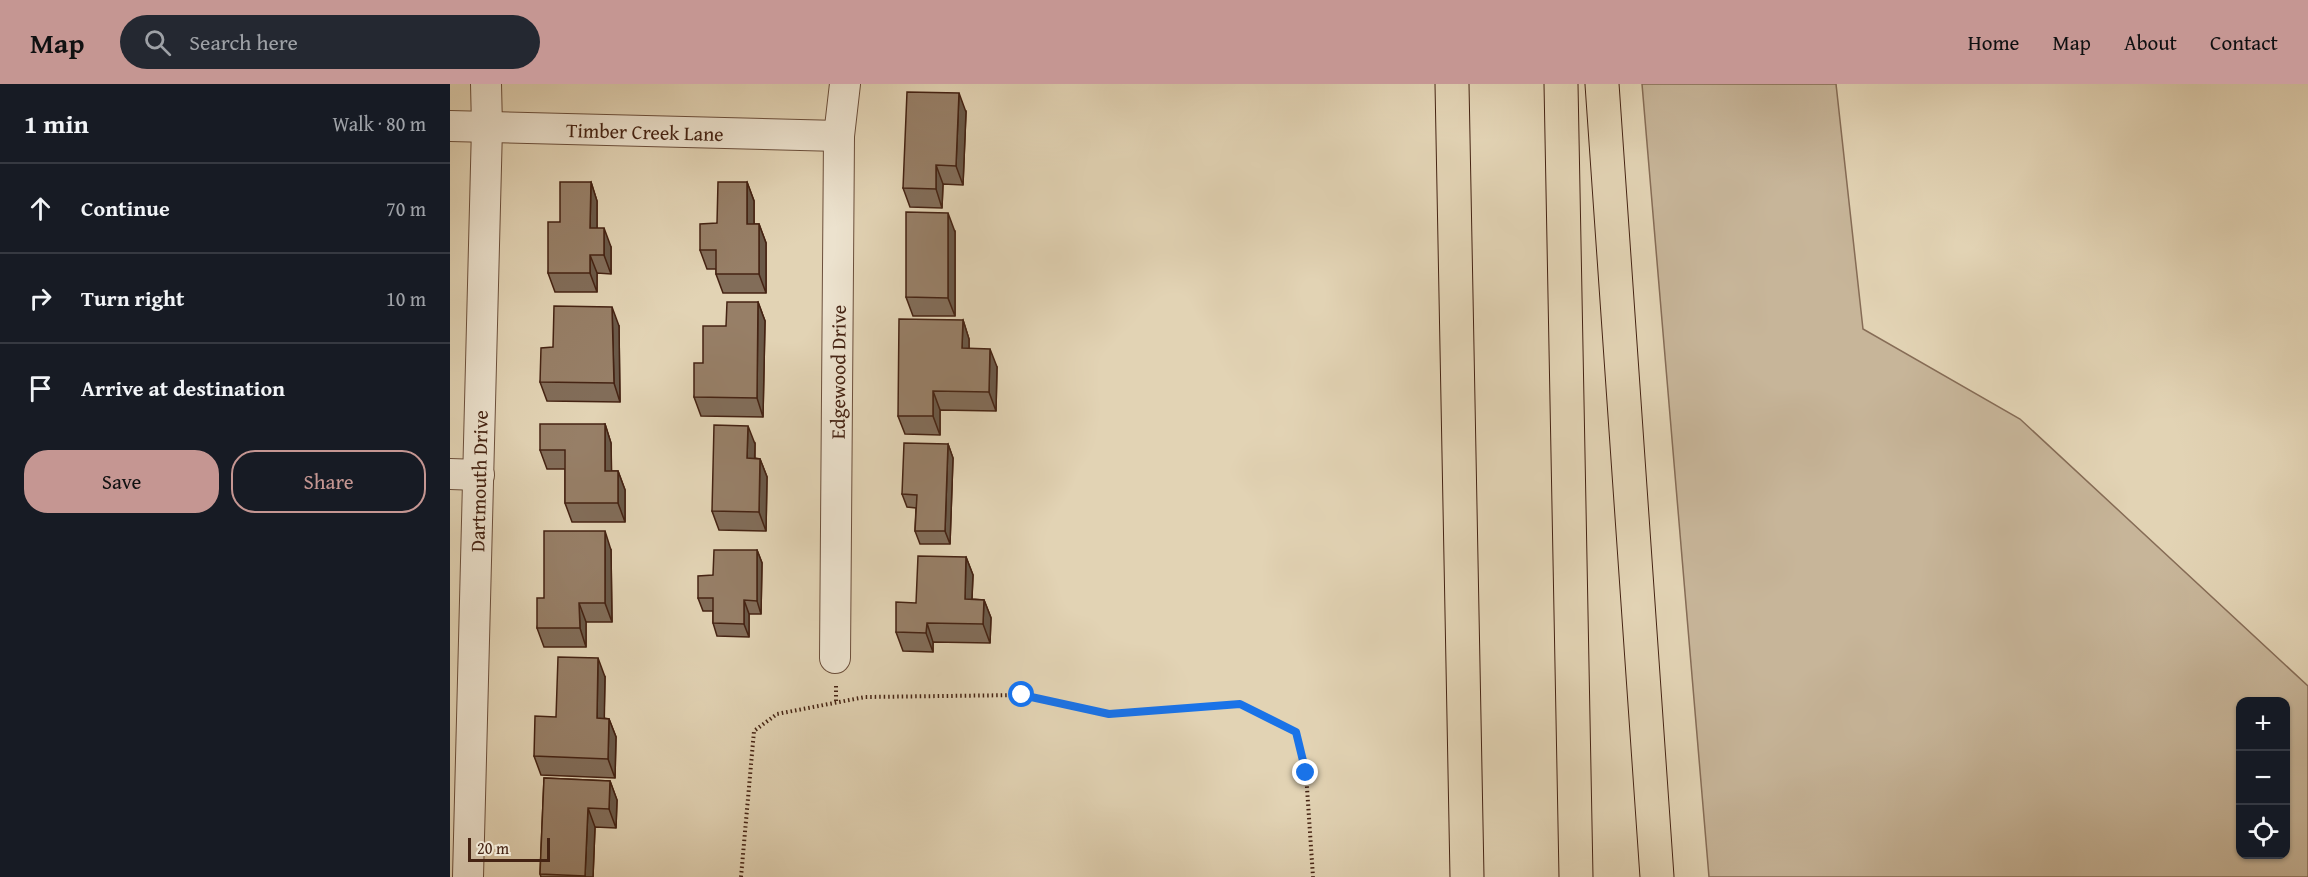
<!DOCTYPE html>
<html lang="en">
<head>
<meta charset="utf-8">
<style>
	body { margin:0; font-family:"Gentium Book Plus",serif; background:#242831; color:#f1f3f6 }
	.controls { position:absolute; right:18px; bottom:18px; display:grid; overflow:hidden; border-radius:12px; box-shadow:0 2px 4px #0004 }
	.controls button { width:54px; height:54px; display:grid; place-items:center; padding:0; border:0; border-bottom:2px solid #363941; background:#171b24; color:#f1f3f6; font:30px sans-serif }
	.scale { position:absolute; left:18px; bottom:15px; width:82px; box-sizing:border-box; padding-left:6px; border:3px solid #452313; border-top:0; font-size:16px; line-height:21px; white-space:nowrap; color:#452313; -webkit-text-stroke:4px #ece2ce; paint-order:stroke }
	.stop { position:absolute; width:18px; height:18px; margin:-14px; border:4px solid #1a73e8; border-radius:50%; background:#fff }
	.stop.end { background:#1a73e8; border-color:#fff; box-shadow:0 2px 6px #0008 }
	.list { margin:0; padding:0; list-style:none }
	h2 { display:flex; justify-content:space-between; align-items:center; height:78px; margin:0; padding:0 24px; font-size:26px }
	h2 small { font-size:20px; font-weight:400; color:#9ea1a6 }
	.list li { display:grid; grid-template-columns:39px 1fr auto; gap:18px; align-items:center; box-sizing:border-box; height:90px; padding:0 24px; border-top:2px solid #363941 }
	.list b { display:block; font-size:22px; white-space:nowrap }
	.list em { font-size:20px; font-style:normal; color:#9ea1a6 }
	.actions { display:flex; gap:12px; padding:18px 24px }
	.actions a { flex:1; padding:14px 0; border:2px solid #c59692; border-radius:24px; text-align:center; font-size:21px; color:#c59692 }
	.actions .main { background:#c59692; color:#111 }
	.icon { flex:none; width:33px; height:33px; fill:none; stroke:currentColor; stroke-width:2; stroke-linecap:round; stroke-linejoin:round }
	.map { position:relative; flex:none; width:1858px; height:793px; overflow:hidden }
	header { display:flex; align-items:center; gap:36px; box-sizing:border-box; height:84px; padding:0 30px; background:#c59692; color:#111 }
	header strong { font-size:28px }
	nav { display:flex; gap:33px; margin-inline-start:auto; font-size:21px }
	.search { width:420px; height:54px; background:#242831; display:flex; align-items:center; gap:15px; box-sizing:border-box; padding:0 21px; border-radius:33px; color:#9ea1a6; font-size:22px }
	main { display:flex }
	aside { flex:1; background:#171b24 }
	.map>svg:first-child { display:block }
	.green { fill:#c7b599; stroke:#866c56; stroke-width:1.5; fill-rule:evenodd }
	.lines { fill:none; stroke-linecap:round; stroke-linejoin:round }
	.minor-casing { stroke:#6c4f3b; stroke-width:32 }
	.motorway-casing { stroke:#452313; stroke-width:35 }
	.path { stroke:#452313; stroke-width:4; stroke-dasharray:1.5 3; stroke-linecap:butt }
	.minor { stroke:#ece2ce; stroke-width:30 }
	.motorway { stroke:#e2d3b4; stroke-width:33 }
	.wall { fill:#826d59; stroke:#452313; stroke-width:1.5 }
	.shaded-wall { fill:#6a5948; stroke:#452313; stroke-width:1.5 }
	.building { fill:#977f67; stroke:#452313; stroke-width:1.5 }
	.route { stroke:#1a73e8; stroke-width:8 }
	.labels { text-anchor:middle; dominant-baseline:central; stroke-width:6; stroke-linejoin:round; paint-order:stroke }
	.street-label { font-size:20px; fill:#452313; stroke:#ece2ce }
</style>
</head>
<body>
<header>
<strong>Map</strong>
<div class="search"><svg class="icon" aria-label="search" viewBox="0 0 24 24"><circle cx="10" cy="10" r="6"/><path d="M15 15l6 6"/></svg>Search here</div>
<nav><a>Home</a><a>Map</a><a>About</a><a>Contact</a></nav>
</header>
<main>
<aside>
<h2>1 min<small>Walk · 80 m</small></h2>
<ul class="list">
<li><svg class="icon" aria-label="ahead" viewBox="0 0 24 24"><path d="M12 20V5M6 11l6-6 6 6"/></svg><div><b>Continue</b></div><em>70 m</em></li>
<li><svg class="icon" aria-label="right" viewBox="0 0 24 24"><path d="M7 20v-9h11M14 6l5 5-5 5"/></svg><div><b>Turn right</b></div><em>10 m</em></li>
<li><svg class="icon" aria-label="arrive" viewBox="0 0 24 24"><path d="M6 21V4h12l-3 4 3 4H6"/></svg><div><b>Arrive at destination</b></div></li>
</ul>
<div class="actions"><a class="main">Save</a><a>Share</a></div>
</aside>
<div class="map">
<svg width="1858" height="793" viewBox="0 0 1858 793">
	<rect width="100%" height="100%" fill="#e2d3b4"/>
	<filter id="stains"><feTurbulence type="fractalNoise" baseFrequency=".00333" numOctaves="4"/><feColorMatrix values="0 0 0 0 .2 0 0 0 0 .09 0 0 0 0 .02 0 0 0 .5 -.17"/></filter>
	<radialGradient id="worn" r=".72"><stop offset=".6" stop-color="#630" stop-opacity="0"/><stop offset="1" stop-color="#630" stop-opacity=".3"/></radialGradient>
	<path class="green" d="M1192 0H1386L1413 245 1570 335 1858 602V793H1259ZM1790 618H1836V770H1790Z"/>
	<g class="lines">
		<g class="minor-casing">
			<g id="minor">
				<path id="s1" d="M0 42 389 52"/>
				<path d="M0 390 29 391"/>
				<path id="s2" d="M385 574 389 52 395 0"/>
				<path id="s3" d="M18 793 37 43 36 0"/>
			</g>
		</g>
		<g class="motorway-casing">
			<path id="motorway" d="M1002 0 1017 793
				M1111 0 1126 793
				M1152 0 1207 793"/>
		</g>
		<path class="path" d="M386 602V618
			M291 793 304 647 327 630 415 613 572 611 659 630 790 620 846 648 856 689 863 793"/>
		<use href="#minor" class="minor"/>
		<use href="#motorway" class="motorway"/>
	</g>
	<path class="wall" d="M516 28 513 101 493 100 492 124 460 123 453 104Z
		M141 98 147 117V144L161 163V190L147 189V208H105L98 189 110 138Z
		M297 98 304 117V140H309L316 159V209H273L266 190V185H257L250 166 267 139Z
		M505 148V232H463L456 213Z
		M308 218 315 237 313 333 251 332 244 313 253 279 276 242Z
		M513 236 519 255V264L547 283 546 327 490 326V351L455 350 448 332Z
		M169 242 170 318 97 317 90 298 103 263Z
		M155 340 161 359V387H168L175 406V438H122L115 419V385H97L90 366Z
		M305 360V374L310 375 317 393 316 447 269 446 262 427Z
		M498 360 503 374 500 460H470L465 447 466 424 457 423 452 410Z
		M161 466 162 538H136V563H94L87 544 94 514Z
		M307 466 312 479 311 530H299V553L267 552 263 539V527H253L248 514 263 491Z
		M516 473 523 491 522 515 534 516 541 534 540 559 483 558V568L453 567 446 548 466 519Z
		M155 593 154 634 159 635 166 653 165 694 91 691 84 672 106 633Z
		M94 694 160 697 167 716 166 744 145 743 143 793H91L90 790Z"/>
	<path class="shaded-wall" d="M509 9 516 28 513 101 506 82Z
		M486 81 493 100 492 124 486 105Z
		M141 98 147 117V163L140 144Z
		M297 98 304 117V158L297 140Z
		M498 129 505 148V232L498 214Z
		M309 140 316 159V209L309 190Z
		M154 144 161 163V190L154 171Z
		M140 171 147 189V208L140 189Z
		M308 218 315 237 313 333 307 314Z
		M162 223 169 242 170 318 164 299Z
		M513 236 519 255V283L512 264Z
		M540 265 547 283 546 327 539 308Z
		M483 307 490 326V351L483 332Z
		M155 340 161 359 162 406 155 387Z
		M298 342 305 360 304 393 297 374Z
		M498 360 503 374 500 460 495 447Z
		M310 375 317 393 316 447 309 428Z
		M168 387 175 406V438L168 419Z
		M155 447 161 466 162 538 155 519Z
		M307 466 312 479 311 530 307 517Z
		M516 473 523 491 521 534 515 515Z
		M294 516 299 530V553L294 540Z
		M534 516 541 534 540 559 533 540Z
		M129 519 136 538V563L130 544Z
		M477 539 483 558V568L476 549Z
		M148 574 155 593 154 653 147 634Z
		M159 635 166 653 165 694 158 675Z
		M160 697 167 716 166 744 159 725Z
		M138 724 145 743 143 793H136L135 792Z"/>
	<path class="building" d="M457 8 509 9 506 82 486 81V105L453 104Z
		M110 98H141L140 144H154V171H140V189H98V138H110Z
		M268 98H297V140H309V190H266V166H250V140L267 139Z
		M456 128 498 129V214L456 213Z
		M277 218H308L307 314 244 313V279H253V242H276Z
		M104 222 162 223 164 299 90 298 91 264 103 263Z
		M449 235 513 236 512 264 540 265 539 308 483 307V332H448Z
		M90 340H155V387H168V419H115V366H90Z
		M264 341 298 342 297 374 310 375 309 428 262 427Z
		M454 359 498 360 495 447H465L467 411 452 410Z
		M94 447H155V519H129L130 544H87V514H94Z
		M264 466H307V517L294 516V540L263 539V514H248V492L263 491Z
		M468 472 516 473 515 515 534 516 533 540 477 539 476 549 446 548V518L466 519Z
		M108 573 148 574 147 634 159 635 158 675 84 672 85 632 106 633Z
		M94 694 160 697 159 725 138 724 135 792 90 790Z"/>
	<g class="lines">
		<path class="route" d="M572 611 659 630 790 620 846 648 856 689"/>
	</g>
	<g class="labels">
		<g class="street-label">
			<text stroke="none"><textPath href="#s1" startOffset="195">Timber Creek Lane</textPath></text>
			<text stroke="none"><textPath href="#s2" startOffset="286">Edgewood Drive</textPath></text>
			<text stroke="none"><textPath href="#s3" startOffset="396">Dartmouth Drive</textPath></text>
		</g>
	</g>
	<rect width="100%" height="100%" filter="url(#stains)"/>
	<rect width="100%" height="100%" fill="url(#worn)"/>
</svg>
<div class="controls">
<button>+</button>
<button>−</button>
<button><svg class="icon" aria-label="locate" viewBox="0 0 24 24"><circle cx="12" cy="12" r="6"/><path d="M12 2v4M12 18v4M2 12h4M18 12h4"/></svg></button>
</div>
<div class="scale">20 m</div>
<div class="stop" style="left:572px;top:611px"></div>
<div class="stop end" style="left:856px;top:689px"></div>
</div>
</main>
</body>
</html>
